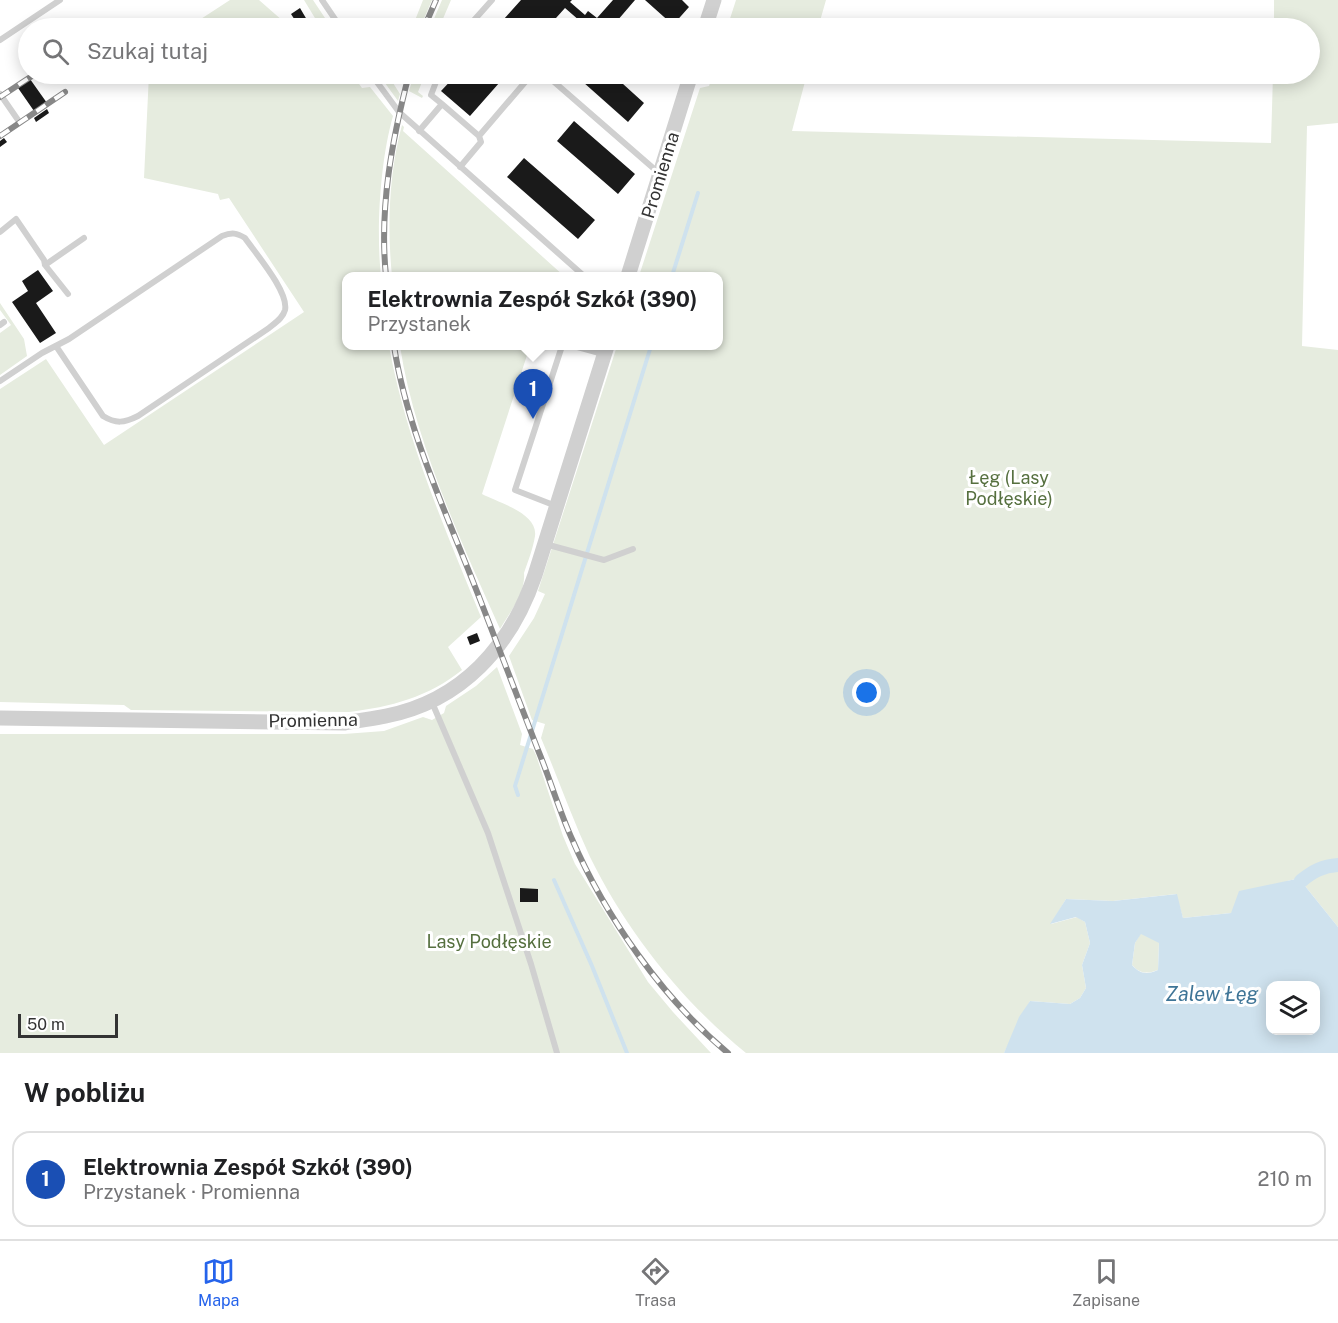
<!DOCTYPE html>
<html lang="pl">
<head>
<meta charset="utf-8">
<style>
	body { margin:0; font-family:"Public Sans",sans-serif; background:#f6f6f6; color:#202124 }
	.controls { position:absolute; right:18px; bottom:18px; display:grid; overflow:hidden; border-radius:12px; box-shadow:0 3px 15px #0003 }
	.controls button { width:54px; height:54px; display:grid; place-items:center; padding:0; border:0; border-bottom:2px solid #e0e0e0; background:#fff; color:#202124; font:30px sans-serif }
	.scale { position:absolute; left:18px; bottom:15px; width:100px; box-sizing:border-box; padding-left:6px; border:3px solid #333; border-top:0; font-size:16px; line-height:21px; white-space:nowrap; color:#333; -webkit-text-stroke:4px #fff; paint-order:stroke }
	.you { position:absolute; left:867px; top:693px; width:21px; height:21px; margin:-15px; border:4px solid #fff; border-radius:50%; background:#1a73e8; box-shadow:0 0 0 9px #1a73e833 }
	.badge { display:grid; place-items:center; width:39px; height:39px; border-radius:50%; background:#2563eb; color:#fff; font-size:20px; font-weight:700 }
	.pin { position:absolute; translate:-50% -50px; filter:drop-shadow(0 2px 3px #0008) }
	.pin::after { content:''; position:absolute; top:32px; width:21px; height:18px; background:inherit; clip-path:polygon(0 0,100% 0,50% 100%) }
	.popup { position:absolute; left:342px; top:272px; width:381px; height:78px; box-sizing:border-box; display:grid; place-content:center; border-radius:12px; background:#fff; filter:drop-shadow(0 2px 4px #0005); font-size:20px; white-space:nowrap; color:#757577 }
	.popup b { font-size:22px; color:#202124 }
	.popup::after { content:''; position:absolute; left:50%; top:100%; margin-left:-12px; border:12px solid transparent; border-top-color:#fff }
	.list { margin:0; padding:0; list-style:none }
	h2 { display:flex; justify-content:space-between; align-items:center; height:78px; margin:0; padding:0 24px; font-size:26px }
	h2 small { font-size:20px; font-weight:400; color:#757577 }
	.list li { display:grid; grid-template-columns:39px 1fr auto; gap:18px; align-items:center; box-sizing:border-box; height:96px; margin:0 12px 12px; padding:0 12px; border:2px solid #e0e0e0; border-radius:18px }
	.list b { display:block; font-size:22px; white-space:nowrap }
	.list p { margin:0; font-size:20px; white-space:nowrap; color:#757577 }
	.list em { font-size:20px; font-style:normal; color:#757577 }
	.icon { flex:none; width:33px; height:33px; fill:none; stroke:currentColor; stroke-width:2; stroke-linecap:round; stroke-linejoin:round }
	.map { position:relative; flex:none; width:1338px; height:1053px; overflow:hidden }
	.search { position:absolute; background:#fff; box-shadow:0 3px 15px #0003; left:18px; right:18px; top:18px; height:66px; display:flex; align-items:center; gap:15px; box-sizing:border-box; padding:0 21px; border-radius:33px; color:#757577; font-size:22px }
	.sheet { height:186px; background:#fff }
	nav { display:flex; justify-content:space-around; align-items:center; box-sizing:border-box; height:84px; border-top:2px solid #e0e0e0; background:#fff; font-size:16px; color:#757577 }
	nav a { display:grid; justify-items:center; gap:3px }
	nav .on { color:#2563eb }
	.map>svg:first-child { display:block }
	.green { fill:#e6ecdf }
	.water { fill:#cfe2ee; fill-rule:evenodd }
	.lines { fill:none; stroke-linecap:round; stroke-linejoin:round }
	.stream { stroke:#cfe2ee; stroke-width:4 }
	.canal { stroke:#cfe2ee; stroke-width:14 }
	.building { fill:#1a1a1a }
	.service { stroke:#d0d0d0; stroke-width:6 }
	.tertiary { stroke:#d0d0d0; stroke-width:15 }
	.rail-casing { stroke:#888; stroke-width:6 }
	.rail { stroke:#fff; stroke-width:4; stroke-dasharray:11; stroke-linecap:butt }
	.labels { text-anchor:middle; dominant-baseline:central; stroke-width:6; stroke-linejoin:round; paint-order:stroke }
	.street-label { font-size:18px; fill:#333; stroke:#fff }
	.park-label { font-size:18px; fill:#56703f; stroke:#fff }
	.water-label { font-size:20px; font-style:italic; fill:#3f7597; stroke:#fff }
</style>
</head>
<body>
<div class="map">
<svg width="1338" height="1053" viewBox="0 0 1338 1053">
	<rect width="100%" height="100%" fill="#fff"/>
	<path class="green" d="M230 0H259L291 28H187Z
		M304 0H313L331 27 321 28Z
		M423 0H432L420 28H412Z
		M442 0H451L439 28H430Z
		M736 0H826L818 28H727Z
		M1274 0H1338V123L1307 126 1302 346 1338 350V927L1301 881 1296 879 1287 881 1231 913 1183 918 1176 894 1113 901 1066 899 1051 924 1077 917 1085 922 1090 943 1082 965 1086 988 1080 998 1070 1004 1030 1001 1004 1053H746C681 1000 627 932 590 857 572 818 558 778 541 738L545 724 532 720 509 656 534 618 545 594 538 591 617 346H719V276H639L700 88 709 86 713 74H807L792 131 1271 143 1273 74H1310V28H1274Z
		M149 74H352L362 88 370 87 393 116C380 162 376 230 381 276H347V346H389C406 440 445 529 481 617L448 647 462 670C429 697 390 707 349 712L131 710 124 705 0 702V389L46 359 104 445 304 312 229 198 220 200 218 194 144 178Z
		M384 74 386 76 388 75 400 94 398 101 385 83Z
		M414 74 424 77 418 92 423 96 422 98 409 91Z
		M402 125 404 127 403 131 564 276H392C387 228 389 172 402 125Z
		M0 303 24 339 27 356 0 375V333L11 325 0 310Z
		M400 346H530L482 494C499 503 538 513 535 536 533 549 528 561 524 573 526 592 509 614 500 629 461 542 414 439 400 346Z
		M497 667 522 734 520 745 533 749 536 755 563 836 575 864 648 982 673 1012 711 1053H0V734H344L384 731 423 717 432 720 444 713 446 706 476 686Z
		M1141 933 1159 942 1158 970C1147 974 1140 974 1132 965L1135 943Z"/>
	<path class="water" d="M1296 879 1301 881 1338 927V1053H1004L1019 1017 1030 1001 1070 1004 1080 998 1086 988 1082 965 1090 943 1085 922 1076 917 1050 924 1066 899 1113 901 1177 894 1183 918 1231 913 1239 891ZM1141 934 1159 943 1158 970C1147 975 1140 974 1132 965L1135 943ZM1270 986H1316V1030H1270Z"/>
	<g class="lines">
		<path class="stream" d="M672 276 698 193
			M518 795 515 786 651 346
			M554 880 592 966 627 1053"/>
		<path class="canal" d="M1301 881C1313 871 1323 866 1338 865"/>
	</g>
	<path class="building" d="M521 0H572L570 2 585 15 588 11 597 18 613 0H635L611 28H588L565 8 547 28H496Z
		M645 0H682L689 7 673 25Z
		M300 8 310 25 304 28H300L291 14Z
		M457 74H507L470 116 441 91Z
		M574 74H612L644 103 628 122Z
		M30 79 47 103 34 111 18 88Z
		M47 109 49 113 36 122 34 118Z
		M574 121 635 174 618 194 557 141Z
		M4 138 7 142 0 147V141Z
		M524 158 595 220 578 239 507 177Z
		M38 270 53 291 36 303 56 333 40 343 12 302 28 291 22 281Z
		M477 633 480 641 470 645 467 637Z
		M520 888 538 889V902H520Z"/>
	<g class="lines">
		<path class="service" d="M322 0 341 28
			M467 28 492 0
			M0 40 60 0
			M371 74 399 112 584 276
			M545 74 660 174
			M0 94 18 120
			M442 104 479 136
			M419 131 442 104 431 95 439 74
			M460 167 481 142 479 136 532 74
			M0 232 16 219 44 260 45 265
			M68 294 45 265 84 238
			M0 325 4 322
			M574 346 603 354
			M0 381 42 353 69 339 222 236C232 232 237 233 245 238 256 254 289 292 285 310 283 318 275 323 269 328L138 416C124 423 116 424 103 416L56 346
			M556 506 515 490 562 346
			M545 544 604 560 633 549
			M431 700 488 833 531 964 557 1053"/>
		<path class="tertiary" d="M705 28 714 0
			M628 276 691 74
			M0 718 345 723C359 720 373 719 386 716 462 701 511 646 535 575L607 346"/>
		<g class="rail-casing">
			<path id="rail" d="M424 28 436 0
				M0 97 35 74
				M0 136 65 92
				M386 276C379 208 392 140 409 74
				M394 346C408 435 449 518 481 602 500 651 519 701 538 750 550 779 559 810 572 839 605 916 663 999 728 1053"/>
		</g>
		<use href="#rail" class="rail"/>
	</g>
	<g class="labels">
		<g class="street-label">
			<text transform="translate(660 175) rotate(-73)">Promienna</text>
			<text transform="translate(313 720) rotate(-1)">Promienna</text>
		</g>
		<g class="park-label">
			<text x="1009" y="477">Łęg (Lasy<tspan x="1009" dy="21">Podłęskie)</tspan></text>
			<text x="489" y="941">Lasy Podłęskie</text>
		</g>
		<g class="water-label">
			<text x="1212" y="994">Zalew Łęg</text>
		</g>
	</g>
</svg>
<div class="controls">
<button><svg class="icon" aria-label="layers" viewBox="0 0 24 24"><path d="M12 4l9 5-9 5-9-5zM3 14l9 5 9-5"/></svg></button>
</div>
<div class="scale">50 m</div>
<div class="you"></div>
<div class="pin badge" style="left:533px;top:419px;background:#1a4fb4">1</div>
<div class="popup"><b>Elektrownia Zespół Szkół (390)</b>Przystanek</div>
<div class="search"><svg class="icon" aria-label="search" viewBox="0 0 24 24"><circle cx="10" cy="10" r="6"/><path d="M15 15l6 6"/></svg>Szukaj tutaj</div>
</div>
<section class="sheet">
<h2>W pobliżu<small></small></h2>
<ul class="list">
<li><span class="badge" style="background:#1a4fb4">1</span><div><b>Elektrownia Zespół Szkół (390)</b><p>Przystanek · Promienna</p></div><em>210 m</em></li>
</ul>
</section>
<nav>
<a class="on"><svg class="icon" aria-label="map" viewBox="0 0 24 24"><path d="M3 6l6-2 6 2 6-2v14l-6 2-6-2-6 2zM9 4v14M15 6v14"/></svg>Mapa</a>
<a><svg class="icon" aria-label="directions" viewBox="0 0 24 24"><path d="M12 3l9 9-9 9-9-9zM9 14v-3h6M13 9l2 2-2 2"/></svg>Trasa</a>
<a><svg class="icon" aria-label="saved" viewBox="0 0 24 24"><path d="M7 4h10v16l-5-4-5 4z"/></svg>Zapisane</a>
</nav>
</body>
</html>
